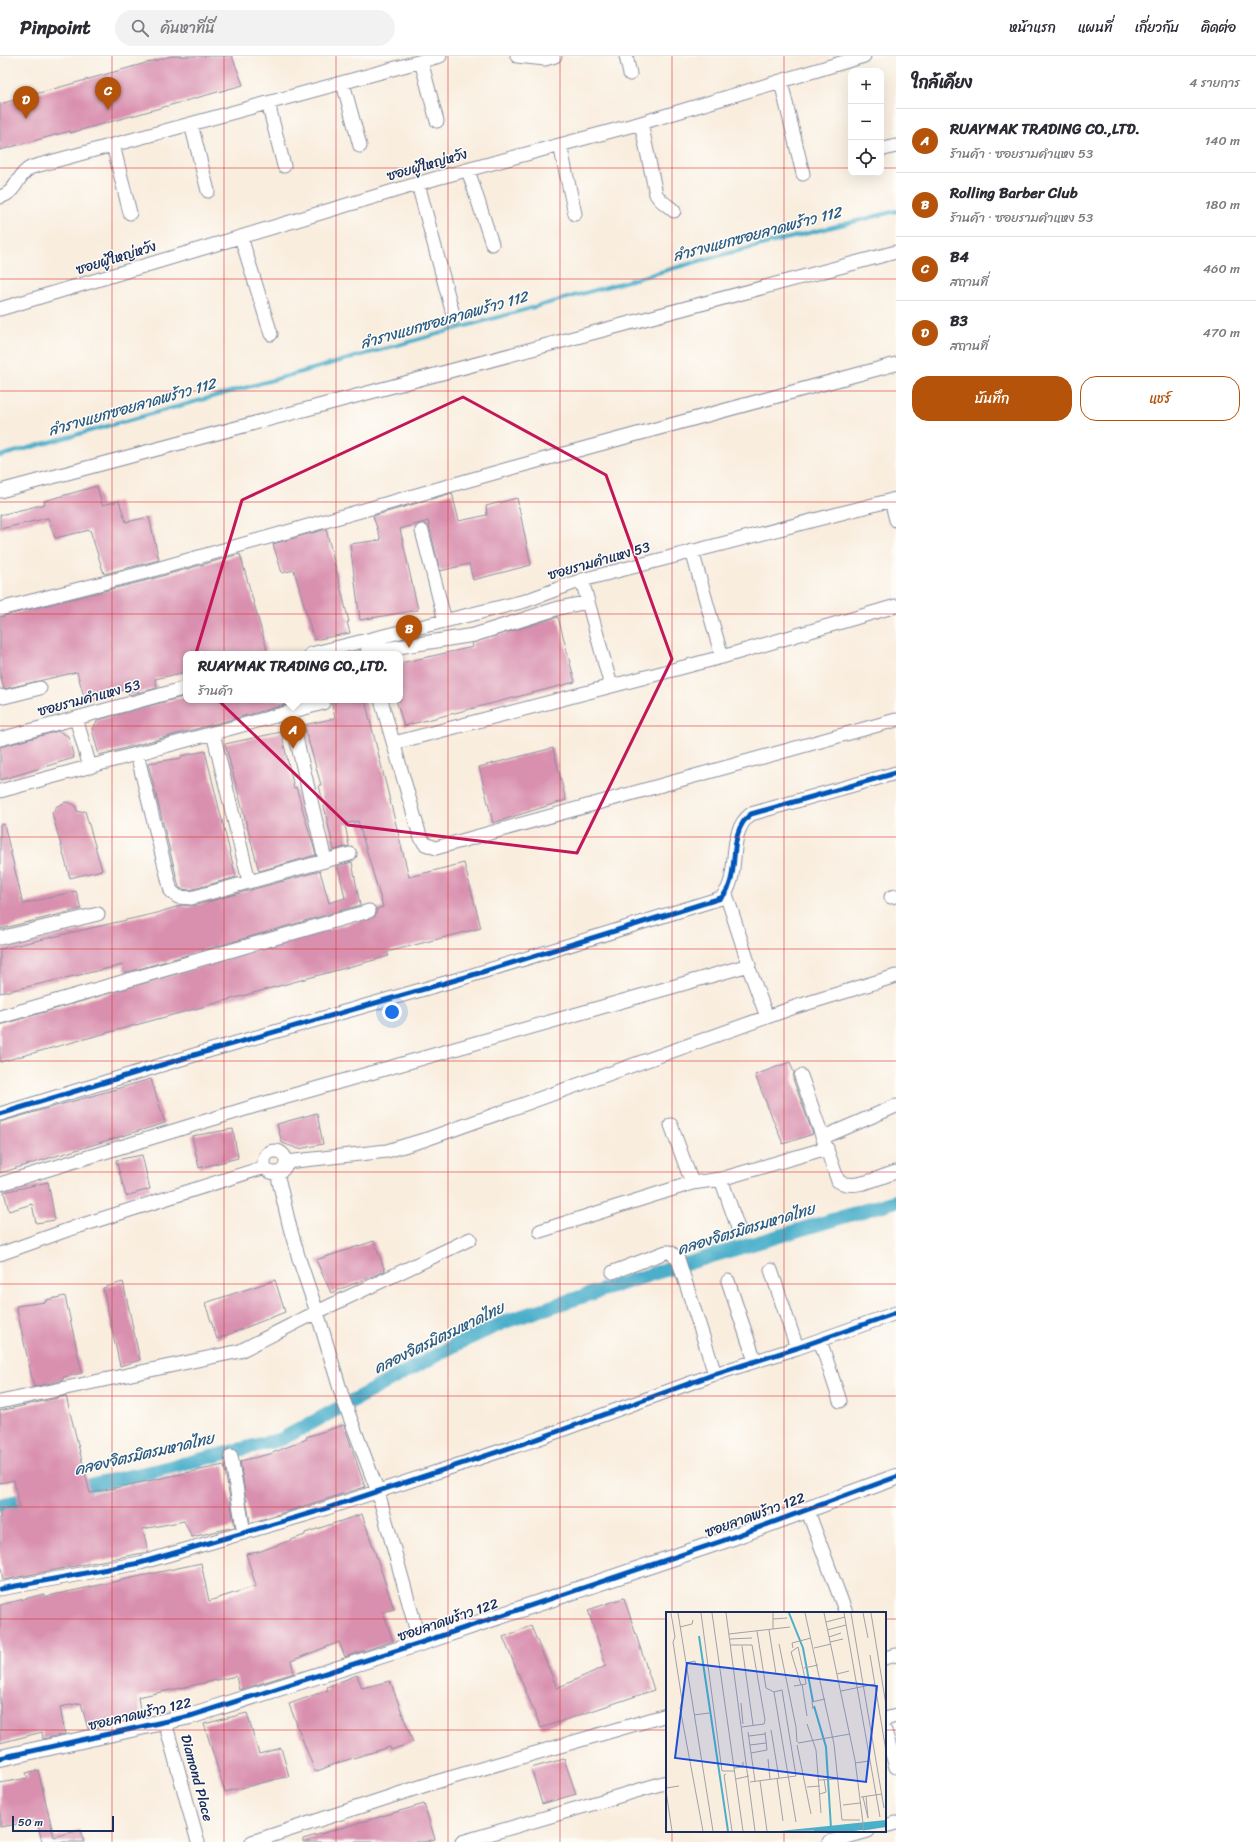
<!DOCTYPE html>
<html lang="th">
<head>
<meta charset="utf-8">
<style>
	body { margin:0; font-family:Sriracha,"Playpen Sans Thai",sans-serif; background:#f2f2f3; color:#2b2b33 }
	.controls { position:absolute; right:12px; top:12px; display:grid; overflow:hidden; border-radius:8px; box-shadow:0 4px 16px #0002 }
	.controls button { width:36px; height:36px; display:grid; place-items:center; padding:0; border:0; border-bottom:1px solid #e1e1e2; background:#fff; color:#2b2b33; font:20px sans-serif }
	.scale { position:absolute; left:12px; bottom:10px; width:102px; box-sizing:border-box; padding-left:4px; border:2px solid #1b2f5e; border-top:0; font-size:11px; line-height:14px; white-space:nowrap; color:#1b2f5e; -webkit-text-stroke:3px #fdfcf7; paint-order:stroke }
	.you { position:absolute; left:392px; top:956px; width:14px; height:14px; margin:-10px; border:3px solid #fff; border-radius:50%; background:#1a73e8; box-shadow:0 0 0 6px #1a73e833 }
	.badge { display:grid; place-items:center; width:26px; height:26px; border-radius:50%; background:#b45309; color:#fff; font-size:13px; font-weight:700 }
	.pin { position:absolute; translate:-50% -33px; filter:drop-shadow(0 1px 2px #0008) }
	.pin::after { content:''; position:absolute; top:21px; width:14px; height:12px; background:inherit; clip-path:polygon(0 0,100% 0,50% 100%) }
	.popup { position:absolute; left:183px; top:595px; width:220px; height:52px; box-sizing:border-box; display:grid; place-content:center; border-radius:8px; background:#fff; filter:drop-shadow(0 1px 3px #0005); font-size:13px; white-space:nowrap; color:#7c7c81 }
	.popup b { font-size:15px; color:#2b2b33 }
	.popup::after { content:''; position:absolute; left:50%; top:100%; margin-left:-8px; border:8px solid transparent; border-top-color:#fff }
	.list { margin:0; padding:0; list-style:none }
	h2 { display:flex; justify-content:space-between; align-items:center; height:52px; margin:0; padding:0 16px; font-size:17px }
	h2 small { font-size:13px; font-weight:400; color:#7c7c81 }
	.list li { display:grid; grid-template-columns:26px 1fr auto; gap:12px; align-items:center; box-sizing:border-box; height:64px; padding:0 16px; border-top:1px solid #e1e1e2 }
	.list b { display:block; font-size:15px; white-space:nowrap }
	.list p { margin:0; font-size:13px; white-space:nowrap; color:#7c7c81 }
	.list em { font-size:13px; font-style:normal; color:#7c7c81 }
	.actions { display:flex; gap:8px; padding:12px 16px }
	.actions a { flex:1; padding:9px 0; border:1px solid #b45309; border-radius:16px; text-align:center; font-size:14px; color:#b45309 }
	.actions .main { background:#b45309; color:#fff }
	.icon { flex:none; width:22px; height:22px; fill:none; stroke:currentColor; stroke-width:2; stroke-linecap:round; stroke-linejoin:round }
	.map { position:relative; flex:none; width:896px; height:1786px; overflow:hidden }
	header { display:flex; align-items:center; gap:24px; box-sizing:border-box; height:56px; padding:0 20px; background:#fff; border-bottom:1px solid #e1e1e2 }
	header strong { font-size:19px }
	nav { display:flex; gap:22px; margin-inline-start:auto; font-size:14px }
	.search { width:280px; height:36px; background:#f2f2f3; display:flex; align-items:center; gap:10px; box-sizing:border-box; padding:0 14px; border-radius:22px; color:#7c7c81; font-size:15px }
	main { display:flex }
	aside { flex:1; background:#fff }
	.map>svg:first-child { display:block }
	.lines { fill:none; stroke-linecap:round; stroke-linejoin:round }
	.stream { stroke:#4bafca; stroke-width:4 }
	.canal { stroke:#4bafca; stroke-width:14 }
	.building { fill:#d990af }
	.minor-casing { stroke:#8a8e9e; stroke-width:15 }
	.tertiary-casing { stroke:#8a8e9e; stroke-width:18 }
	.minor { stroke:#fff; stroke-width:13 }
	.tertiary { stroke:#fff; stroke-width:16 }
	.cycleway-casing { stroke:#fdfcf7; stroke-width:8 }
	.cycleway { stroke:#0057b8; stroke-width:5 }
	.marked { fill:none; stroke:#c2185b; stroke-width:3; stroke-linejoin:round }
	.grid { fill:none; stroke:#d62828; stroke-width:1; stroke-opacity:0.55 }
	.labels { text-anchor:middle; dominant-baseline:central; stroke-width:3; stroke-linejoin:round; paint-order:stroke }
	.street-label { font-size:14px; fill:#1b2f5e; stroke:#fdfcf7 }
	.water-label { font-size:15px; font-style:italic; fill:#2c5c84; stroke:#fdfcf7 }
	.inset-river { fill:none; stroke:#4bafca; stroke-width:2 }
	.inset-road { fill:none; stroke:#a0a1ab; stroke-width:1 }
	.view { fill:#1d4ed8; fill-opacity:0.15; stroke:#1d4ed8; stroke-width:2 }
	.inset-edge { fill:none; stroke:#1b2f5e; stroke-width:2 }
</style>
</head>
<body>
<header>
<strong>Pinpoint</strong>
<div class="search"><svg class="icon" aria-label="search" viewBox="0 0 24 24"><circle cx="10" cy="10" r="6"/><path d="M15 15l6 6"/></svg>ค้นหาที่นี่</div>
<nav><a>หน้าแรก</a><a>แผนที่</a><a>เกี่ยวกับ</a><a>ติดต่อ</a></nav>
</header>
<main>
<div class="map">
<svg width="896" height="1786" viewBox="0 0 896 1786">
	<rect width="100%" height="100%" fill="#fdfcf7"/>
	<filter id="ink" filterUnits="userSpaceOnUse"><feTurbulence type="fractalNoise" baseFrequency=".025" numOctaves="2"/><feDisplacementMap in="SourceGraphic" scale="8" xChannelSelector="R" yChannelSelector="G"/><feConvolveMatrix kernelMatrix="1 2 1 2 8 2 1 2 1" color-interpolation-filters="sRGB"/></filter>
	<filter id="wash" filterUnits="userSpaceOnUse"><feTurbulence type="fractalNoise" baseFrequency=".012" numOctaves="4" result="noise"/><feDisplacementMap in="SourceGraphic" scale="16" xChannelSelector="R" yChannelSelector="G"/><feGaussianBlur stdDeviation="0.9" result="paint"/><feColorMatrix in="noise" values="0 0 0 0 0 0 0 0 0 0 0 0 0 0 0 0 0 1.4 0 .05"/><feComposite in="paint" operator="in"/></filter>
	<g filter="url(#wash)">
		<rect width="100%" height="100%" fill="#f9edde"/>
		<g class="lines">
			<path class="stream" d="M0 400 714 201 896 155"/>
			<path class="canal" d="M69 1433 159 1414 282 1383 455 1289 507 1265 655 1217 896 1145
				M0 1449 35 1441"/>
		</g>
		<g id="blocks">
			<path class="building" d="M171 0H232L243 29 70 77V75L0 94V48Z
				M97 430 102 449 119 445 126 466 149 461 159 504 104 518 90 474 55 482 48 462 0 473V459L45 448 44 445Z
				M452 437 459 465 487 459 486 450 517 442 531 509 473 524 469 508 440 515 428 465 400 473 418 554 360 564 350 488 381 484 373 460Z
				M326 473 349 566H347L350 577 314 584 294 514 282 517 273 488Z
				M240 498 267 594 256 598H186V616L155 623 157 632 129 639 127 633 85 644 77 616 4 633 0 618V561L148 524Z
				M558 561 575 626 404 670 396 644H400V607L473 591 472 587Z
				M186 640V644H291L292 647 99 699 92 673 98 664Z
				M331 644H365L409 821 464 807 481 872 387 896 389 900 0 1006V969L375 860 377 853 383 851 358 765 345 768 349 790 334 794 319 729H321L304 669 335 662Z
				M58 675 68 680 74 702 0 724V691Z
				M281 676 294 732 296 731 316 799 259 815 225 688Z
				M553 692 566 744 493 767 479 711Z
				M205 695 236 821 190 834 181 833 179 831 148 707 182 702 181 700Z
				M66 746 75 749 78 756 85 755 102 814 70 822 52 757 57 750Z
				M4 768 23 848 76 835 81 853 0 873V769Z
				M352 806 360 849 125 917 123 909 0 937V893L157 857 182 849 193 850 320 815 329 847 345 842 338 810Z
				M790 1006 794 1017 793 1023 813 1078 783 1088 755 1019Z
				M151 1023 165 1067 0 1117V1066Z
				M317 1057 323 1088 299 1093 282 1087 277 1068Z
				M233 1073 238 1102 199 1112 192 1080Z
				M142 1099 150 1133 126 1140 116 1104Z
				M48 1126 55 1164 36 1167 32 1148 9 1155 4 1136Z
				M374 1185 385 1215 331 1237 316 1204Z
				M275 1224 285 1256 217 1283 205 1247Z
				M123 1226 140 1304 120 1310 103 1232Z
				M65 1240 82 1317 63 1321V1324L34 1331 16 1250 46 1246V1244Z
				M66 1340 90 1437 224 1409 235 1471 192 1481 184 1465 143 1473 148 1496 3 1524 0 1505V1454L19 1451 14 1424 0 1427V1355Z
				M344 1369 365 1431 250 1467 240 1405 270 1398 307 1383 306 1381Z
				M362 1458 394 1553 383 1556 393 1585 345 1601 339 1586 291 1605 294 1617 239 1634 236 1620 138 1641 141 1661 88 1673 81 1647 60 1651 65 1678 43 1683 42 1676 0 1687V1549L44 1538V1541L201 1507 209 1545 256 1530 246 1498 258 1496 305 1479V1477Z
				M624 1542 654 1634 541 1672 503 1581 531 1570 557 1632 606 1610 588 1554Z
				M357 1619 362 1632 390 1625 413 1686 391 1694 390 1691 340 1706 315 1716 289 1648 328 1634 327 1631Z
				M247 1657 259 1698 281 1692 289 1720 225 1736 204 1668Z
				M564 1703 576 1738 542 1748 531 1712Z
				M38 1714 54 1781 80 1774 84 1786H42L37 1765 0 1771V1727L28 1722 26 1717Z
				M424 1748 435 1783 425 1786H303V1783Z"/>
		</g>
	</g>
	<g filter="url(#ink)">
		<use href="#blocks" fill-opacity="0" stroke="#8a8e9e" stroke-width="1"/>
		<g class="lines">
			<g class="minor-casing">
				<path id="minor" d="M517 0 545 3 555 0
					M626 0 630 18
					M421 5 437 65
					M781 26 803 118
					M343 27 360 90
					M268 47 284 110
					M641 67 656 138C660 146 668 149 674 155
					M191 68 208 135
					M113 89 130 157
					M560 89 575 158
					M884 93 896 90
					M468 114 492 188
					M418 128 454 262
					M0 141C18 136 17 117 32 111L440 0
					M241 181 271 278
					M0 253 437 122 641 67 864 0
					M0 435 896 196
					M891 444 896 464
					M422 475 445 565
					M692 495 722 601
					M582 524 611 630
					M0 553 146 516 508 413 896 308
					M367 596 474 579 559 552 588 546
					M311 598 525 545 582 524 896 443
					M0 640 4 641 40 632
					M381 644 420 780 425 788 436 792 896 664
					M290 656 325 804
					M76 662 90 711
					M213 677 249 825
					M0 683 186 632
					M394 687 722 601 896 550
					M137 698 171 835 178 841 191 842 350 798
					M0 735 323 647
					M891 841 896 840
					M0 882 98 858
					M750 915 767 961
					M0 961 369 855
					M801 1020 838 1125C854 1135 879 1121 896 1116
					M0 1058 201 997 466 921 721 842C743 822 724 778 751 758L896 717
					M671 1069 692 1127
					M824 1081 896 1050
					M264 1106a11 11 0 1 1 22 0a11 11 0 1 1-22 0Z
					M286 1106 387 1095 427 1083 795 951 896 920
					M277 1117 290 1172 299 1203 317 1256 343 1343 378 1436 420 1587
					M721 1123 738 1172
					M0 1128 255 1050 749 909 726 838
					M540 1175 692 1127 721 1123 827 1092
					M0 1198 73 1172 265 1111
					M771 1214 797 1292
					M613 1216 666 1196H670L678 1203 715 1318
					M728 1225 755 1305
					M820 1284 840 1345
					M0 1346 240 1295 317 1256 470 1183
					M231 1400 244 1477
					M807 1453 846 1557
					M0 1533 140 1507 315 1456 537 1383 715 1318 797 1292 896 1257
					M885 1602 896 1599
					M885 1663 896 1660
					M165 1666 198 1786
					M885 1675 896 1711
					M885 1770 896 1767
					M252 1786 429 1728 667 1659
					M462 1786 667 1726
					M829 1786 868 1775"/>
			</g>
			<g class="tertiary-casing">
				<path id="tertiary" d="M0 1702 190 1660 420 1587 722 1485 896 1421"/>
			</g>
			<use href="#minor" class="minor"/>
			<use href="#tertiary" class="tertiary"/>
			<g class="cycleway-casing">
				<path id="cycleway" d="M0 1058 201 997 466 921 721 842C743 822 724 778 751 758L896 717
					M0 1533 140 1507 315 1456 537 1383 715 1318 797 1292 896 1257
					M0 1702 190 1660 420 1587 722 1485 896 1421"/>
			</g>
			<use href="#cycleway" class="cycleway"/>
		</g>
	</g>
	<path class="marked" d="M463 341 606 419 672 603 577 797 348 769 190 617 242 444Z"/>
	<path class="grid" d="M112 0V1786M224 0V1786M336 0V1786M448 0V1786M560 0V1786M672 0V1557M784 0V1557M0 112H851M881 112H896M0 223H896M0 335H896M0 446H896M0 558H896M0 670H896M0 781H896M0 893H896M0 1005H896M0 1116H896M0 1228H896M0 1340H896M0 1451H896M0 1563H667M885 1563H896M0 1674H667M885 1674H896M672 1775V1786M784 1775V1786"/>
	<g class="labels">
		<g class="street-label">
			<text transform="translate(427 109) rotate(-16)">ซอยผู้ใหญ่หวัง</text>
			<text transform="translate(116 202) rotate(-17)">ซอยผู้ใหญ่หวัง</text>
			<text transform="translate(599 505) rotate(-16)">ซอยรามคำแหง 53</text>
			<text transform="translate(89 642) rotate(-15)">ซอยรามคำแหง 53</text>
			<text transform="translate(755 1459) rotate(-20)">ซอยลาดพร้าว 122</text>
			<text transform="translate(448 1564) rotate(-19)">ซอยลาดพร้าว 122</text>
			<text transform="translate(140 1658) rotate(-13)">ซอยลาดพร้าว 122</text>
			<text transform="translate(197 1722) rotate(75)">Diamond Place</text>
		</g>
		<g class="water-label">
			<text transform="translate(757 178) rotate(-15)">ลำรางแยกซอยลาดพร้าว 112</text>
			<text transform="translate(444 264) rotate(-16)">ลำรางแยกซอยลาดพร้าว 112</text>
			<text transform="translate(132 351) rotate(-16)">ลำรางแยกซอยลาดพร้าว 112</text>
			<text transform="translate(746 1173) rotate(-17)">คลองจิตรมิตรมหาดไทย</text>
			<text transform="translate(439 1282) rotate(-26)">คลองจิตรมิตรมหาดไทย</text>
			<text transform="translate(144 1398) rotate(-13)">คลองจิตรมิตรมหาดไทย</text>
		</g>
	</g>
	<g transform="translate(666 1556)">
		<rect width="220" height="220" fill="#f9edde"/>
		<path d="M220 208V215L201 218 114 219Z" fill="#4bafca"/>
		<path class="inset-river" d="M123 1 137 36 147 90M33 24 62 219M148 94 160 135 165 216M148 219 188 218 220 213"/>
		<path class="inset-road" d="M5 1 9 25 7 30 16 88 14 96 37 219M12 1 47 219M35 1 56 159H69M46 1 77 219M60 1 89 219M107 1V17M139 1 168 132 176 208H194M158 1 189 148 198 219M178 1 214 205M185 1 218 196M197 1 202 26M205 1 220 93M107 7 121 6M160 10 179 5M14 15 26 12 27 8M103 18 110 62M161 18 180 13M91 19 100 76 108 80 130 210M63 22 124 15M163 25 175 21M64 27 86 26M164 30 177 27M113 32 130 115 131 130M65 33H86L99 108 98 112 76 115M76 34 87 113M127 36 126 31 145 26M148 36 165 32M204 43 220 139M20 51 29 49 30 53M138 56 152 53M171 62 183 59M136 72 141 104M128 74 140 72V71L132 35 125 40 135 73M175 79 209 72M75 91 77 112M147 97 146 90 159 87M28 103 43 101M141 112 150 138 155 201M105 118 113 166M82 120 89 169M83 124 99 122M132 131 184 122M84 133 100 131M131 133 145 202M85 141 101 138 99 120M102 147 104 167M189 151 203 149M68 156 77 155V150M60 162 58 163 66 219M111 166 117 209M70 167 83 164M153 168 172 167M94 169 101 219M84 170 130 164 116 78 108 80M141 175 154 174M0 176 13 174M0 179 6 219M154 182 160 180 158 167M195 185 216 182M197 185 202 206 200 185M177 193 194 191"/>
		<path class="view" d="M21 51 211 74 200 170 9 146Z"/>
		<rect width="220" height="220" class="inset-edge"/>
	</g>
</svg>
<div class="controls">
<button>+</button>
<button>−</button>
<button><svg class="icon" aria-label="locate" viewBox="0 0 24 24"><circle cx="12" cy="12" r="6"/><path d="M12 2v4M12 18v4M2 12h4M18 12h4"/></svg></button>
</div>
<div class="scale">50 m</div>
<div class="you"></div>
<div class="pin badge" style="left:293px;top:693px">A</div>
<div class="popup"><b>RUAYMAK TRADING CO.,LTD.</b>ร้านค้า</div>
<div class="pin badge" style="left:409px;top:592px">B</div>
<div class="pin badge" style="left:108px;top:54px">C</div>
<div class="pin badge" style="left:26px;top:63px">D</div>
</div>
<aside>
<h2>ใกล้เคียง<small>4 รายการ</small></h2>
<ul class="list">
<li><span class="badge">A</span><div><b>RUAYMAK TRADING CO.,LTD.</b><p>ร้านค้า · ซอยรามคำแหง 53</p></div><em>140 m</em></li>
<li><span class="badge">B</span><div><b>Rolling Barber Club</b><p>ร้านค้า · ซอยรามคำแหง 53</p></div><em>180 m</em></li>
<li><span class="badge">C</span><div><b>B4</b><p>สถานที่</p></div><em>460 m</em></li>
<li><span class="badge">D</span><div><b>B3</b><p>สถานที่</p></div><em>470 m</em></li>
</ul>
<div class="actions"><a class="main">บันทึก</a><a>แชร์</a></div>
</aside>
</main>
</body>
</html>
